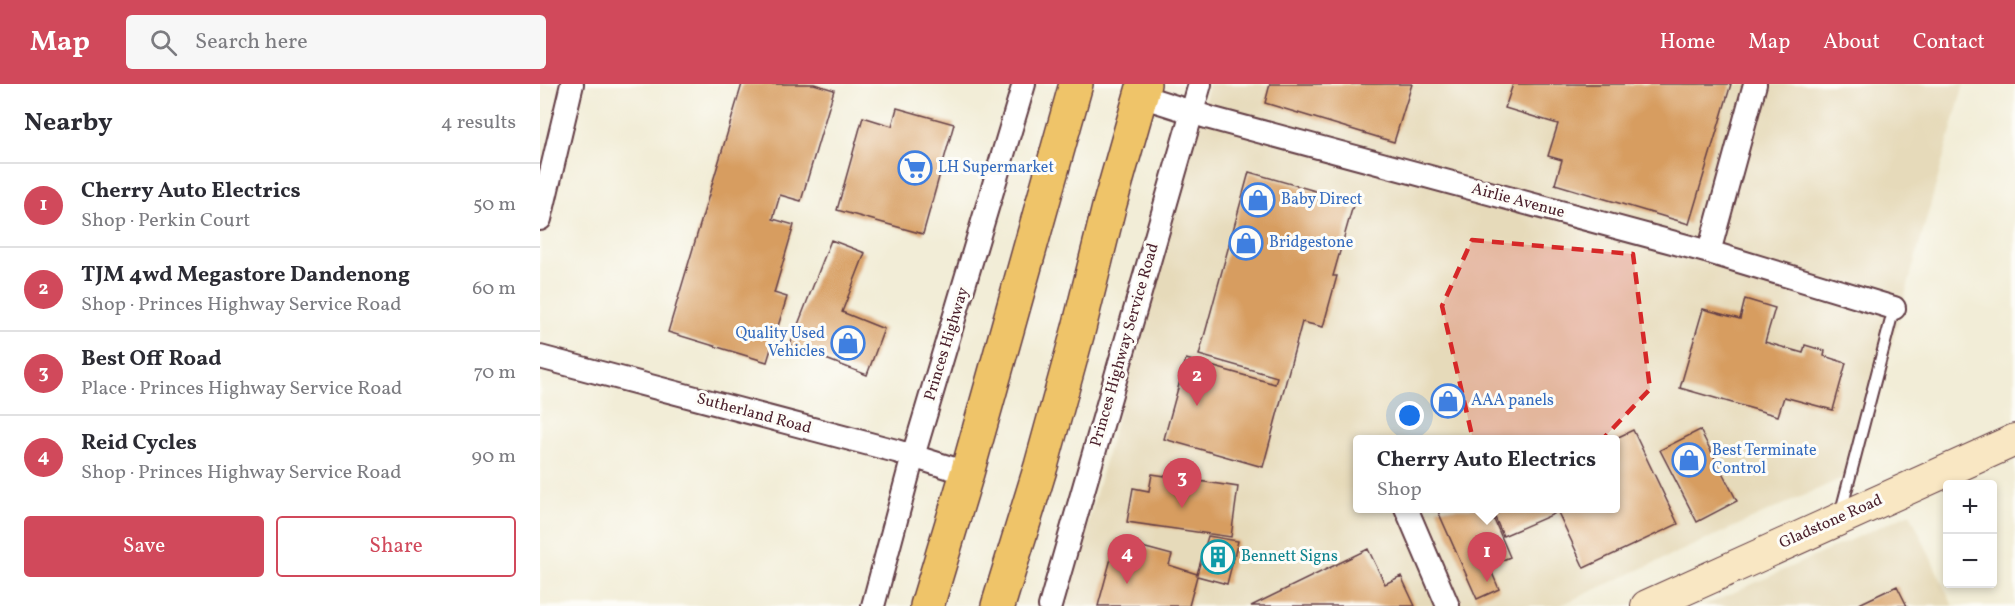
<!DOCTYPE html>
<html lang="en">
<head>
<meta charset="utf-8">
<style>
	body { margin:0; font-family:Vollkorn,serif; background:#f7f7f7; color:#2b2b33 }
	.controls { position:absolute; right:18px; bottom:18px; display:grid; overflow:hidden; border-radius:6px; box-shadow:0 3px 9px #0003 }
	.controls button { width:54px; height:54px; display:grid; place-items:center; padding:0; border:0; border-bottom:2px solid #e1e1e2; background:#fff; color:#2b2b33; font:30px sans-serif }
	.you { position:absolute; left:870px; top:332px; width:21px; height:21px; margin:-15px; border:4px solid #fff; border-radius:50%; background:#1a73e8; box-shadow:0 0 0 9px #1a73e833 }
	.badge { display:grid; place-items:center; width:39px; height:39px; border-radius:50%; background:#d1495b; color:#fff; font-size:20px; font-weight:700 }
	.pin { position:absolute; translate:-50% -50px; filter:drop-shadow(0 2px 3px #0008) }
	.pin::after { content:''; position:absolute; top:32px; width:21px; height:18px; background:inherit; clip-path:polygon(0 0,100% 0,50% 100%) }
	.popup { position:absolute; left:813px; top:351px; width:267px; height:78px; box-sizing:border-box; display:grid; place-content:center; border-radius:6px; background:#fff; filter:drop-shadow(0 2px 4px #0005); font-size:20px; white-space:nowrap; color:#7c7c81 }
	.popup b { font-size:22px; color:#2b2b33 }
	.popup::after { content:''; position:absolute; left:50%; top:100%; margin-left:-12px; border:12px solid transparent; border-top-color:#fff }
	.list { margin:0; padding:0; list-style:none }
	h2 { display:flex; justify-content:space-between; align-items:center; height:78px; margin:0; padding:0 24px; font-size:26px }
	h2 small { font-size:20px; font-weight:400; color:#7c7c81 }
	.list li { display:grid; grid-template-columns:39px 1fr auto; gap:18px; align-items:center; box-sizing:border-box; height:84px; padding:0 24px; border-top:2px solid #e1e1e2 }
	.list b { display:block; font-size:22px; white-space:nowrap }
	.list p { margin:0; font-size:20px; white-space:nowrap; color:#7c7c81 }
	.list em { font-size:20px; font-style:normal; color:#7c7c81 }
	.actions { display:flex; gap:12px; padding:18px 24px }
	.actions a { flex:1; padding:14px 0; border:2px solid #d1495b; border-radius:6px; text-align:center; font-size:21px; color:#d1495b }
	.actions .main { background:#d1495b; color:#fff }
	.icon { flex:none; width:33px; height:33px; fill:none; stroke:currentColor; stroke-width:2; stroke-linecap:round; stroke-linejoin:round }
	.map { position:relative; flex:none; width:1475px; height:522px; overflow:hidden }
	header { display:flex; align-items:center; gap:36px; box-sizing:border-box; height:84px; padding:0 30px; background:#d1495b; color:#fff }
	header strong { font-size:28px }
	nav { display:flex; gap:33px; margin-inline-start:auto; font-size:21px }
	.search { width:420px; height:54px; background:#f7f7f7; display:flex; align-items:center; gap:15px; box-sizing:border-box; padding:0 21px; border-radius:6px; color:#7c7c81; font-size:22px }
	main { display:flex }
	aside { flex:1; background:#fff }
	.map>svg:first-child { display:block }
	.built { fill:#e6daba; fill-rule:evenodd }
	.building { fill:#d79d60 }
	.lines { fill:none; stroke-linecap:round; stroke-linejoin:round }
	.service-casing { stroke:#633e45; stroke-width:14 }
	.minor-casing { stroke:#633e45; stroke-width:26 }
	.secondary-casing { stroke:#633e45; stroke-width:34 }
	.trunk-casing { stroke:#633e45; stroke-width:36 }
	.service { stroke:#fff; stroke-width:10 }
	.minor { stroke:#fff; stroke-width:22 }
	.secondary { stroke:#f9e7c3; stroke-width:32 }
	.trunk { stroke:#efc469; stroke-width:33 }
	.marked { fill:#d62828; fill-opacity:0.2; stroke:#d62828; stroke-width:4.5; stroke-dasharray:12 8; stroke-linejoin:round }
	.labels { text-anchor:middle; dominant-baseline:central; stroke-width:6; stroke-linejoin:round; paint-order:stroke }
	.shop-label { font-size:16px; fill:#366cbe; stroke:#fdfcf7; text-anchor:start }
	.street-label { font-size:16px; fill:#4a1f2b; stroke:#fdfcf7 }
	.culture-label { font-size:16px; fill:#0d838f; stroke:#fdfcf7; text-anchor:start }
</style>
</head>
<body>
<header>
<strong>Map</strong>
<div class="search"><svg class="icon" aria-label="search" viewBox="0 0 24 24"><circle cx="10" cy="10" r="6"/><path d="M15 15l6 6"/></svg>Search here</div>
<nav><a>Home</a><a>Map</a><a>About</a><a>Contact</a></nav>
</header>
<main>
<aside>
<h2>Nearby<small>4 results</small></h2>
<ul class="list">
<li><span class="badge">1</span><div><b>Cherry Auto Electrics</b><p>Shop · Perkin Court</p></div><em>50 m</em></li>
<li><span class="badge">2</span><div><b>TJM 4wd Megastore Dandenong</b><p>Shop · Princes Highway Service Road</p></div><em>60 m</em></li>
<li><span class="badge">3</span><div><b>Best Off Road</b><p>Place · Princes Highway Service Road</p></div><em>70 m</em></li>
<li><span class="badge">4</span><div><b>Reid Cycles</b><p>Shop · Princes Highway Service Road</p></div><em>90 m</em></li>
</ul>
<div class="actions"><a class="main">Save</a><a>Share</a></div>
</aside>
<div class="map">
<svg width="1475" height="522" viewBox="0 0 1475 522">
	<rect width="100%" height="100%" fill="#fdfcf7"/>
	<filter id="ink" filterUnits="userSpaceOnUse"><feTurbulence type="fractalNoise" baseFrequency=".0167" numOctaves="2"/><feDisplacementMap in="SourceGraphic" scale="12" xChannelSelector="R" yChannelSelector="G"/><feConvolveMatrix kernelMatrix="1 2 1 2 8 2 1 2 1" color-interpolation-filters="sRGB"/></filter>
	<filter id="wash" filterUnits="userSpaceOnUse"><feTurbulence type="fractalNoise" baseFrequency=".008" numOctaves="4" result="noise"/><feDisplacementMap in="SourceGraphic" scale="24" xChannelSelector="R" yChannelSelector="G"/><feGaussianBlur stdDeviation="1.35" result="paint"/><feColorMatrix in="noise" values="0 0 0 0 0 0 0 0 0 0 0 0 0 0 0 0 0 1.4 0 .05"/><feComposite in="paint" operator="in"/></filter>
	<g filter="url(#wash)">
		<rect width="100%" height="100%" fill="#f2edd7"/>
		<path class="built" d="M669 0H1424L1316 388 1019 522H525ZM818 356H1076V424H818Z
			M1370 429 1413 522H1164Z"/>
		<g id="blocks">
			<path class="building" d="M202 0H274L294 6 261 117 240 111 233 135 254 141 234 209 247 213 227 278 128 248Z
				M730 0H872L854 58 725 19Z
				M973 0H1191L1149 140 1015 100 1022 76 1008 72 1018 40 965 24Z
				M357 24 414 40 383 150 297 126 323 33 352 42Z
				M709 88 814 118 793 192H797L783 243 762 238 723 383 624 355 646 275 735 300 737 293 659 271Z
				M291 156 325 169 302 228 344 245 327 291 250 261Z
				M1205 215 1235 224 1225 258 1263 269 1265 261 1285 267 1284 272 1306 279 1293 326 1244 313 1238 332 1140 304 1163 225 1200 235Z
				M1093 346 1138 440 1044 484 1016 424H1076V356H1072Z
				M1160 346 1197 417 1157 438 1120 366Z
				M612 390 698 403 691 453 587 438 593 404 609 407Z
				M899 424H949L970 473 949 482 959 505 937 515 897 425Z
				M951 424H1011L1014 430 963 452Z
				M668 452 698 457 687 500 657 492 649 522H558L576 456 632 471 629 481 657 490Z
				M828 465 845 500 861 492 875 522H711Z
				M1357 502 1367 522H1315Z"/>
		</g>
	</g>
	<g filter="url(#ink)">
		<use href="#blocks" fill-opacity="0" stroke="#633e45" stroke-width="1.5"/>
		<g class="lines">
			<g class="service-casing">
				<path id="service" d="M1301 427 1354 224"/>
			</g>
			<g class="minor-casing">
				<path id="minor" d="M601 12 670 34 1169 168 1354 224
					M0 135 32 0
					M1169 168 1215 0
					M0 273 356 367 427 389
					M866 424 908 522
					M333 522 373 372 484 0
					M510 522 660 0"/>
			</g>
			<g class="secondary-casing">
				<path id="secondary" d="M1107 522 1475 356"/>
			</g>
			<g class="trunk-casing">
				<path id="trunk" d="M387 522 427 389 536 0
					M458 522 501 382 539 244 569 123 604 0"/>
			</g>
			<use href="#service" class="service"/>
			<use href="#minor" class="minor"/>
			<use href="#secondary" class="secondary"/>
			<use href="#trunk" class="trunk"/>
		</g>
	</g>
	<path class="marked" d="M932 156 1093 170 1110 305 1022 398 937 373 902 222Z"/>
	<defs>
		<g id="supermarket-ring" transform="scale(1.725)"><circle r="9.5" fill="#fdfcf7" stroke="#3f7fe0" stroke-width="1.5"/><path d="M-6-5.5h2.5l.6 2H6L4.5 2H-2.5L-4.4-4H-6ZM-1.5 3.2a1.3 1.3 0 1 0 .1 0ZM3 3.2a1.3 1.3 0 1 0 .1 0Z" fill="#3f7fe0"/></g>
		<g id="shop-ring" transform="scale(1.725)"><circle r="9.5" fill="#fdfcf7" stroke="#3f7fe0" stroke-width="1.5"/><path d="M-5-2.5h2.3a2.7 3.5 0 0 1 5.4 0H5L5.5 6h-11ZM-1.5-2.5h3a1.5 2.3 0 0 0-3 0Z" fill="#3f7fe0"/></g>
		<g id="building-ring" transform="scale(1.725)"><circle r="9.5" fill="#fdfcf7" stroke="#0f9aa8" stroke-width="1.5"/><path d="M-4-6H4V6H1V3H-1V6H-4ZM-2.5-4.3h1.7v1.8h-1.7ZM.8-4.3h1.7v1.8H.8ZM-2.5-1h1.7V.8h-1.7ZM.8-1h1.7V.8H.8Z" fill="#0f9aa8"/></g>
	</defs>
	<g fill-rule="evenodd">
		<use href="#supermarket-ring" x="375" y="84"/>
		<use href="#shop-ring" x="718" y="116"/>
		<use href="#shop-ring" x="706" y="159"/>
		<use href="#shop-ring" x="308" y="259"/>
		<use href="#shop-ring" x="908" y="317"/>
		<use href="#shop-ring" x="1149" y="376"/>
		<use href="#building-ring" x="678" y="473"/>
	</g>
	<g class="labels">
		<g class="shop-label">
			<text x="398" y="84">LH Supermarket</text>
			<text x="741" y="116">Baby Direct</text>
			<text x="729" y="159">Bridgestone</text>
			<text x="285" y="250" text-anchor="end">Quality Used<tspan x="285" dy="18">Vehicles</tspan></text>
			<text x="931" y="317">AAA panels</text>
			<text x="1172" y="367">Best Terminate<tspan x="1172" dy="18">Control</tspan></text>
		</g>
		<g class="street-label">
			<text transform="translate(978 117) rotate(15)">Airlie Avenue</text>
			<text transform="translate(407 260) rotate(-73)">Princes Highway</text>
			<text transform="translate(585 261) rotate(-74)">Princes Highway Service Road</text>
			<text transform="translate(214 330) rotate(15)">Sutherland Road</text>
			<text transform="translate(1291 438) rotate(-24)">Gladstone Road</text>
		</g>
		<g class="culture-label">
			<text x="701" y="473">Bennett Signs</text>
		</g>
	</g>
</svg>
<div class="controls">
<button>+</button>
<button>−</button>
</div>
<div class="you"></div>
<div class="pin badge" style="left:947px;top:498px">1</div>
<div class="popup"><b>Cherry Auto Electrics</b>Shop</div>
<div class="pin badge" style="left:657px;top:322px">2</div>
<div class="pin badge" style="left:642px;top:424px">3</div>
<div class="pin badge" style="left:587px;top:500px">4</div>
</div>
</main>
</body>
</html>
